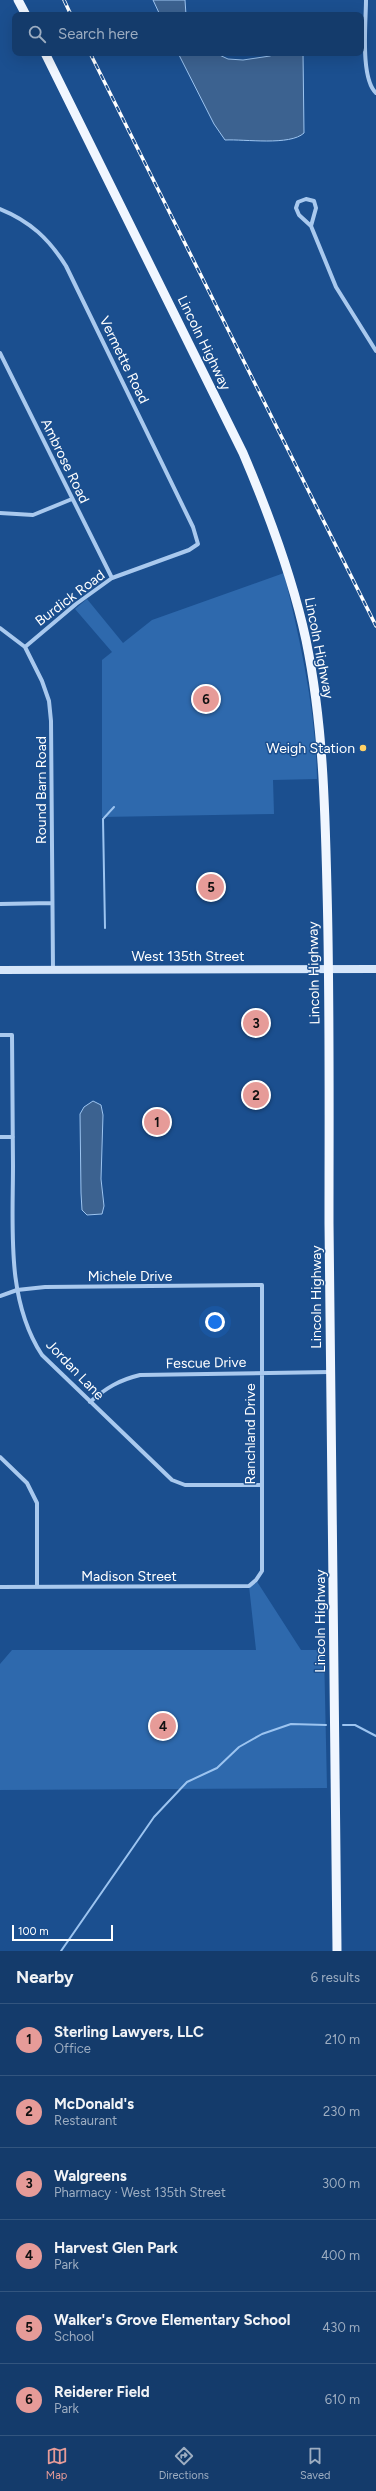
<!DOCTYPE html>
<html lang="en">
<head>
<meta charset="utf-8">
<style>
	body { margin:0; font-family:Figtree,sans-serif; background:#214673; color:#f1f3f6 }
	.scale { position:absolute; left:12px; bottom:10px; width:101px; box-sizing:border-box; padding-left:4px; border:2px solid #fff; border-top:0; font-size:11px; line-height:14px; white-space:nowrap; color:#fff; -webkit-text-stroke:3px #1b4f8f; paint-order:stroke }
	.you { position:absolute; left:215px; top:1322px; width:14px; height:14px; margin:-10px; border:3px solid #fff; border-radius:50%; background:#1a73e8; box-shadow:0 0 0 6px #1a73e833 }
	.badge { display:grid; place-items:center; width:26px; height:26px; border-radius:50%; background:#e69b98; color:#111; font-size:13px; font-weight:700 }
	.pin { position:absolute; translate:-50% -50%; border:2px solid #fff; box-shadow:0 1px 4px #0006 }
	.list { margin:0; padding:0; list-style:none }
	h2 { display:flex; justify-content:space-between; align-items:center; height:52px; margin:0; padding:0 16px; font-size:17px }
	h2 small { font-size:13px; font-weight:400; color:#9dadc1 }
	.list li { display:grid; grid-template-columns:26px 1fr auto; gap:12px; align-items:center; box-sizing:border-box; height:72px; padding:0 16px; border-top:1px solid #33557e }
	.list b { display:block; font-size:15px; white-space:nowrap }
	.list p { margin:0; font-size:13px; white-space:nowrap; color:#9dadc1 }
	.list em { font-size:13px; font-style:normal; color:#9dadc1 }
	.icon { flex:none; width:22px; height:22px; fill:none; stroke:currentColor; stroke-width:2; stroke-linecap:round; stroke-linejoin:round }
	.map { position:relative; flex:none; width:376px; height:1951px; overflow:hidden }
	.search { position:absolute; background:#143b6b; box-shadow:0 4px 16px #0002; left:12px; right:12px; top:12px; height:44px; display:flex; align-items:center; gap:10px; box-sizing:border-box; padding:0 14px; border-radius:8px; color:#9dadc1; font-size:15px }
	.sheet { height:484px; background:#143b6b }
	nav { display:flex; justify-content:space-around; align-items:center; box-sizing:border-box; height:56px; border-top:1px solid #33557e; background:#143b6b; font-size:11px; color:#9dadc1 }
	nav a { display:grid; justify-items:center; gap:2px }
	nav .on { color:#e69b98 }
	.map>svg:first-child { display:block }
	.green { fill:#2e69ad }
	.water { fill:#3c6290; stroke:#9cc4f0 }
	.lines { fill:none; stroke-linecap:round; stroke-linejoin:round }
	.stream { stroke:#9cc4f0; stroke-width:2 }
	.street { stroke:#a9c9ee; stroke-width:4 }
	.secondary { stroke:#d6e6fa; stroke-width:8 }
	.primary { stroke:#f0f6ff; stroke-width:9 }
	.rail-casing { stroke:#fff; stroke-width:3.5 }
	.rail { stroke:#1b4f8f; stroke-width:2; stroke-dasharray:6; stroke-linecap:butt }
	.poi-dot { fill:#ffd166; stroke:#1b4f8f; stroke-width:1.5 }
	.labels { text-anchor:middle; dominant-baseline:central; stroke-width:3; stroke-linejoin:round; paint-order:stroke }
	.street-label { font-size:14px; fill:#fff; stroke:#1b4f8f }
	.poi-label { font-size:14px; fill:#fff; stroke:#1b4f8f; text-anchor:end }
</style>
</head>
<body>
<div class="map">
<svg width="376" height="1951" viewBox="0 0 376 1951">
	<rect width="100%" height="100%" fill="#1b4f8f"/>
	<path class="green" d="M284 573C300 641 316 709 317 779L273 780 274 814 102 817V660L112 652 75 609 87 599 123 643 152 620Z
		M256 1580 301 1650H324L327 1788 0 1790V1664L12 1650H256L249 1586Z"/>
	<path class="water" d="M153 0H185L186 15H160Z
		M178 53H215L228 59 243 60 270 56 276 53H303L304 133C290 146 245 139 225 140L214 124Z
		M93 1101 101 1105 103 1115 101 1179 104 1206 102 1214 87 1215 82 1210 81 1193 80 1114 84 1107Z"/>
	<g class="lines">
		<path class="stream" d="M105 928 103 819 114 807
			M343 1725H355L376 1736
			M61 1951 154 1817 187 1782 217 1768 239 1747 262 1734 291 1724 326 1725"/>
		<path class="street" d="M366 0C366 22 360 78 376 93
			M0 209C30 221 49 239 66 266L193 527 198 544 189 550 112 578 76 604 25 647
			M311 226 316 208 314 201 306 199 298 202 296 208 299 215 311 226 336 287 376 351
			M0 353 112 578
			M0 513 33 515 72 499
			M0 628 25 647 42 681 49 701 51 721 53 969
			M0 904 52 903
			M0 1035H12C12 1079 13 1123 13 1166 13 1229 6 1300 42 1355L172 1480 185 1485H262
			M0 1137H13
			M0 1296 17 1290 45 1287 262 1285V1571L256 1580 249 1586 0 1587
			M90 1402C106 1388 119 1380 140 1375L330 1372
			M0 1457 27 1483 37 1503V1587"/>
		<path class="secondary" d="M0 970 376 969"/>
		<path class="primary" d="M18 0 26 15
			M45 53 243 453C269 514 292 575 306 640 323 722 325 805 327 889 330 1000 329 1111 329 1223 331 1465 335 1708 337 1951"/>
		<g class="rail-casing">
			<path id="rail" d="M64 0 71 15
				M90 53 376 626"/>
		</g>
		<use href="#rail" class="rail"/>
	</g>
	<circle class="poi-dot" cx="363" cy="748" r="4"/>
	<g class="labels">
		<g class="street-label">
			<text transform="translate(204 343) rotate(64)">Lincoln Highway</text>
			<text transform="translate(124 360) rotate(64)">Vermette Road</text>
			<text transform="translate(65 461) rotate(64)">Ambrose Road</text>
			<text transform="translate(70 598) rotate(-37)">Burdick Road</text>
			<text transform="translate(319 648) rotate(79)">Lincoln Highway</text>
			<text transform="translate(41 790) rotate(-90)">Round Barn Road</text>
			<text x="188" y="956">West 135th Street</text>
			<text transform="translate(314 973) rotate(-91)">Lincoln Highway</text>
			<text x="130" y="1276">Michele Drive</text>
			<text transform="translate(316 1297) rotate(-90)">Lincoln Highway</text>
			<text transform="translate(206 1363) rotate(-1)">Fescue Drive</text>
			<text transform="translate(75 1370) rotate(46)">Jordan Lane</text>
			<text transform="translate(250 1434) rotate(-90)">Ranchland Drive</text>
			<text x="129" y="1576">Madison Street</text>
			<text transform="translate(320 1621) rotate(-90)">Lincoln Highway</text>
		</g>
		<g class="poi-label">
			<text x="355" y="748">Weigh Station</text>
		</g>
	</g>
</svg>
<div class="scale">100 m</div>
<div class="you"></div>
<div class="pin badge" style="left:157px;top:1122px">1</div>
<div class="pin badge" style="left:256px;top:1095px">2</div>
<div class="pin badge" style="left:256px;top:1023px">3</div>
<div class="pin badge" style="left:163px;top:1726px">4</div>
<div class="pin badge" style="left:211px;top:887px">5</div>
<div class="pin badge" style="left:206px;top:699px">6</div>
<div class="search"><svg class="icon" aria-label="search" viewBox="0 0 24 24"><circle cx="10" cy="10" r="6"/><path d="M15 15l6 6"/></svg>Search here</div>
</div>
<section class="sheet">
<h2>Nearby<small>6 results</small></h2>
<ul class="list">
<li><span class="badge">1</span><div><b>Sterling Lawyers, LLC</b><p>Office</p></div><em>210 m</em></li>
<li><span class="badge">2</span><div><b>McDonald's</b><p>Restaurant</p></div><em>230 m</em></li>
<li><span class="badge">3</span><div><b>Walgreens</b><p>Pharmacy · West 135th Street</p></div><em>300 m</em></li>
<li><span class="badge">4</span><div><b>Harvest Glen Park</b><p>Park</p></div><em>400 m</em></li>
<li><span class="badge">5</span><div><b>Walker's Grove Elementary School</b><p>School</p></div><em>430 m</em></li>
<li><span class="badge">6</span><div><b>Reiderer Field</b><p>Park</p></div><em>610 m</em></li>
</ul>
</section>
<nav>
<a class="on"><svg class="icon" aria-label="map" viewBox="0 0 24 24"><path d="M3 6l6-2 6 2 6-2v14l-6 2-6-2-6 2zM9 4v14M15 6v14"/></svg>Map</a>
<a><svg class="icon" aria-label="directions" viewBox="0 0 24 24"><path d="M12 3l9 9-9 9-9-9zM9 14v-3h6M13 9l2 2-2 2"/></svg>Directions</a>
<a><svg class="icon" aria-label="saved" viewBox="0 0 24 24"><path d="M7 4h10v16l-5-4-5 4z"/></svg>Saved</a>
</nav>
</body>
</html>
